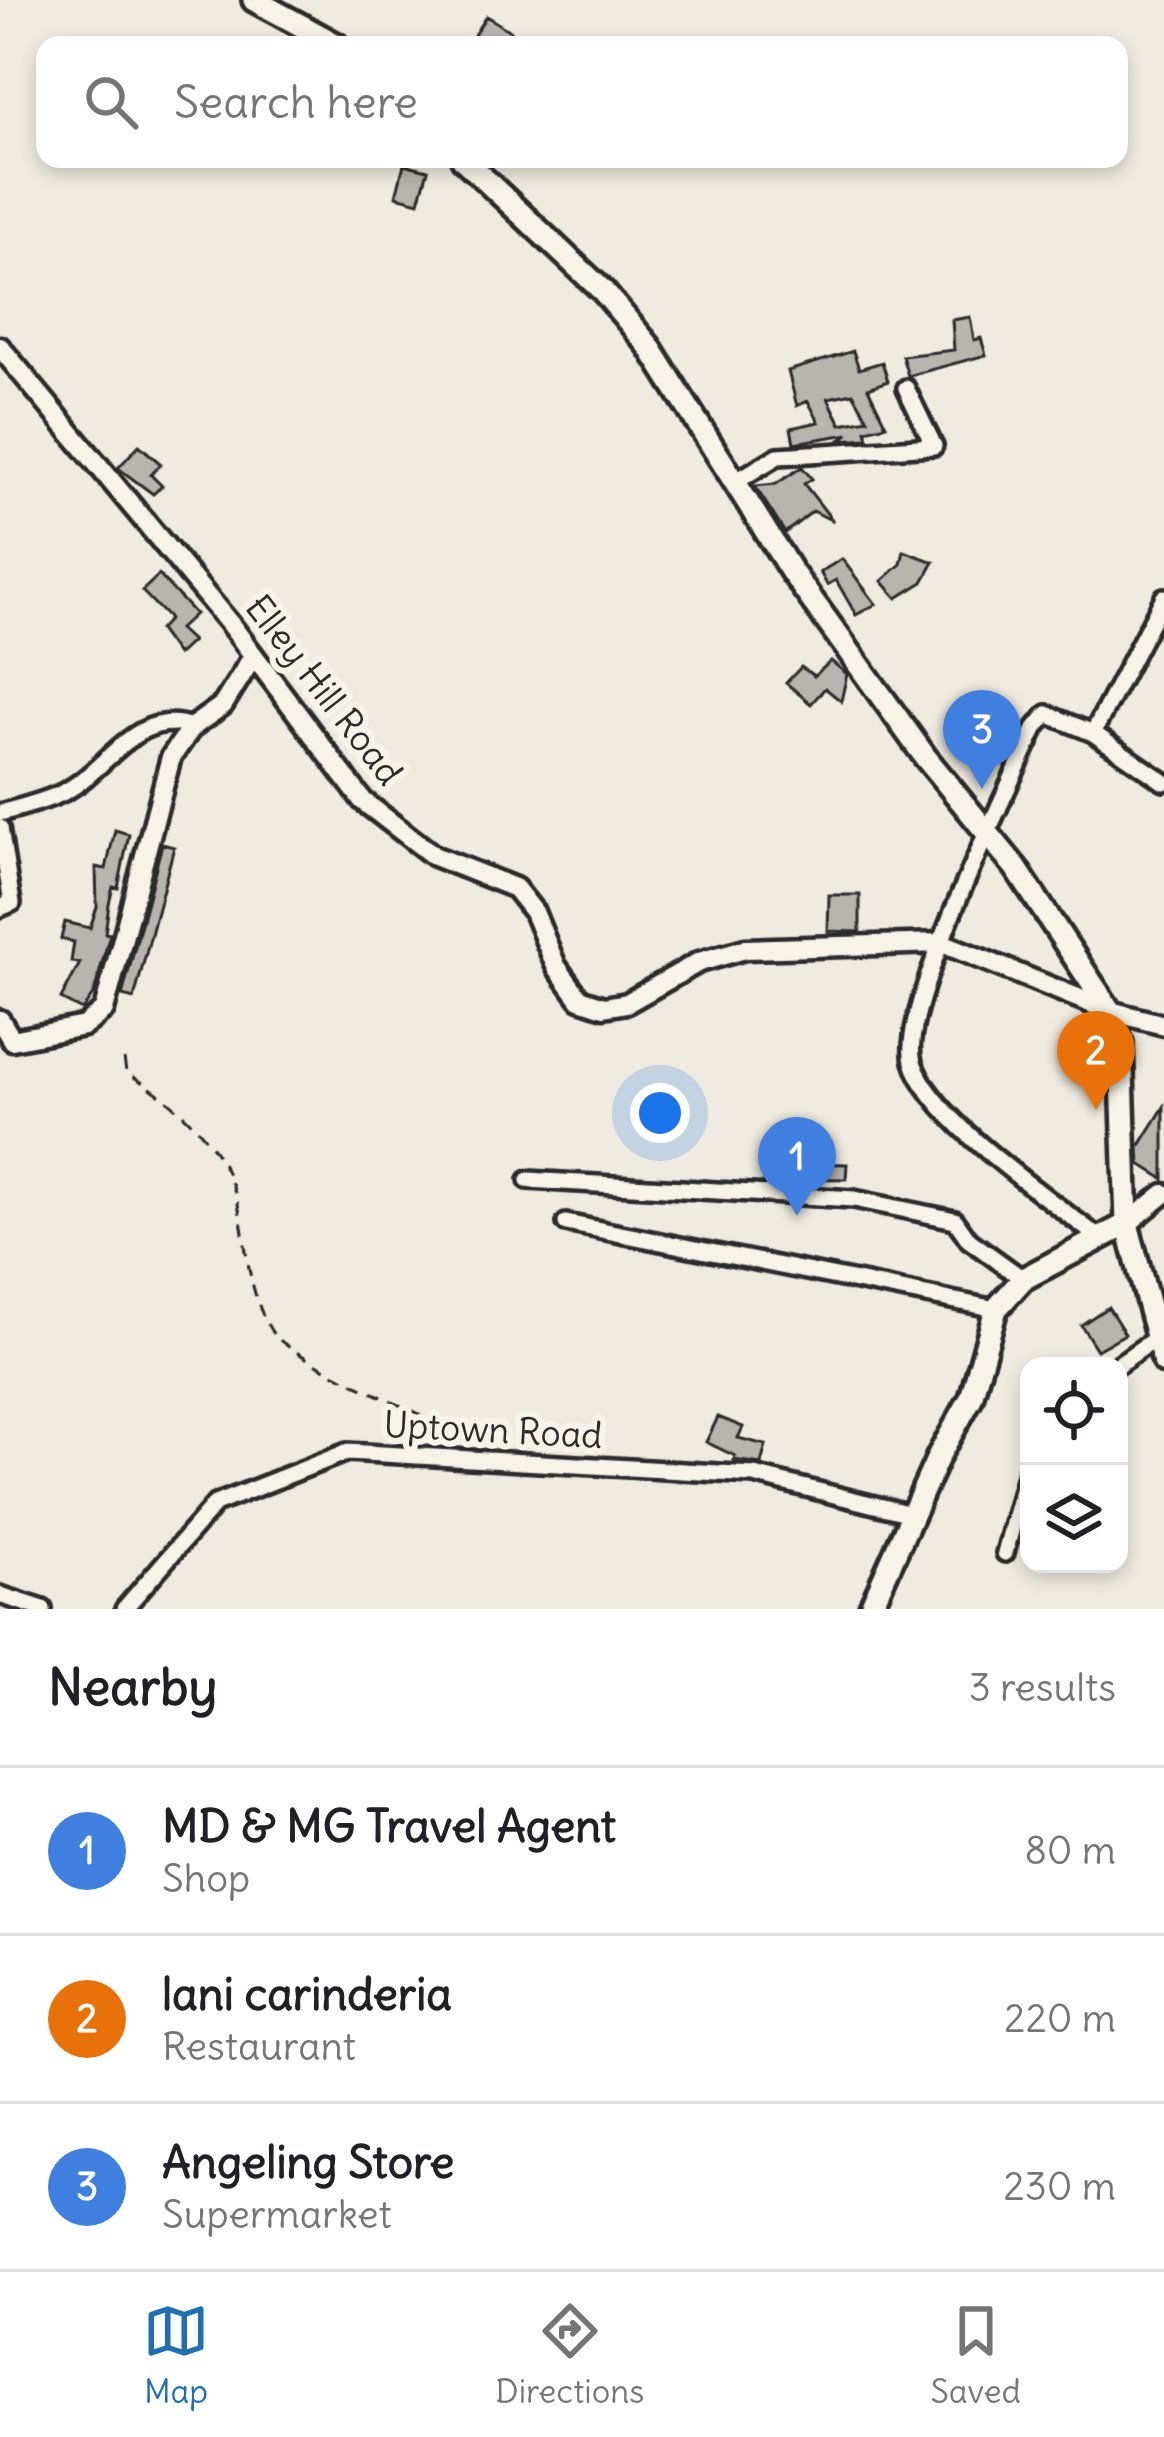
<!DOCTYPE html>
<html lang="en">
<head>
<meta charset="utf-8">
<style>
	body { margin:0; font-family:Delius,sans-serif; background:#f2f2f2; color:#202124 }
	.controls { position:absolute; right:36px; bottom:36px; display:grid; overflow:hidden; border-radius:24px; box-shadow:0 6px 18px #0003 }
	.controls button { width:108px; height:108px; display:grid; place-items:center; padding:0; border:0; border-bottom:3px solid #e0e0e0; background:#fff; color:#202124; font:60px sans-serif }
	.you { position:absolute; left:660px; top:1113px; width:42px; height:42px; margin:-30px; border:9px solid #fff; border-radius:50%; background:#1a73e8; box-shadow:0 0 0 18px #1a73e833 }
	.badge { display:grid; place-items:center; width:78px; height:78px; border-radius:50%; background:#1f6fb2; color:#fff; font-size:39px; font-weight:700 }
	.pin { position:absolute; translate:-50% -99px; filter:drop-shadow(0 3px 6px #0008) }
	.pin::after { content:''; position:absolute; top:63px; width:42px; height:36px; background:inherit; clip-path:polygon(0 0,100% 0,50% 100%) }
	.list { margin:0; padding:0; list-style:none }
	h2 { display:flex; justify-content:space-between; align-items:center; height:156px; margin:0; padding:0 48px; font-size:51px }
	h2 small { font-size:39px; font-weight:400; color:#757577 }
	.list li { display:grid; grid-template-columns:78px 1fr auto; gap:36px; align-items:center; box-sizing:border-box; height:168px; padding:0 48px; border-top:3px solid #e0e0e0 }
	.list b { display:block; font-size:45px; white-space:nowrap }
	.list p { margin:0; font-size:39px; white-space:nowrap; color:#757577 }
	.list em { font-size:39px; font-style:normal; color:#757577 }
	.icon { flex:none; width:66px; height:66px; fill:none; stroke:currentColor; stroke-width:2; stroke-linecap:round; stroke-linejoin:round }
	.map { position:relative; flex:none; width:1164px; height:1609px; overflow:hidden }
	.search { position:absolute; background:#fff; box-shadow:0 6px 18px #0003; left:36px; right:36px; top:36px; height:132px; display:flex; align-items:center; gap:30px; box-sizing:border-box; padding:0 42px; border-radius:24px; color:#757577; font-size:45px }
	.sheet { height:660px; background:#fff }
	nav { display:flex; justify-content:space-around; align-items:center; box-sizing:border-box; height:168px; border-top:3px solid #e0e0e0; background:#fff; font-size:33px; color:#757577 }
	nav a { display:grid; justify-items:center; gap:6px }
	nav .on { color:#1f6fb2 }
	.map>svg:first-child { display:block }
	.building { fill:#b8b5ae; stroke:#2b2b2b; stroke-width:3; fill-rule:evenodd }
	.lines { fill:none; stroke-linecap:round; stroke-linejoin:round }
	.minor-casing { stroke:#2b2b2b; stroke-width:24 }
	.tertiary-casing { stroke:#2b2b2b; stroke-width:27 }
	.secondary-casing { stroke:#2b2b2b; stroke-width:30 }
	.path { stroke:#2b2b2b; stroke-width:3; stroke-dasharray:12 9; stroke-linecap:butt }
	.minor { stroke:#f7f3e8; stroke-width:15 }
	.tertiary { stroke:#f7f3e8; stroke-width:18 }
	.secondary { stroke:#f7f3e8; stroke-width:21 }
	.labels { text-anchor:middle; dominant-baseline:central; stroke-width:12; stroke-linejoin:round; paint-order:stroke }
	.street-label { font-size:36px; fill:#2b2b2b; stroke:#f7f3e8 }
</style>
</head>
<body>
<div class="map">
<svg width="1164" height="1609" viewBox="0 0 1164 1609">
	<rect width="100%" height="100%" fill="#efebe0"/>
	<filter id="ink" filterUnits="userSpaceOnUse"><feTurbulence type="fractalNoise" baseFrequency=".00833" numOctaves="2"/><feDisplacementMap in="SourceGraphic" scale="24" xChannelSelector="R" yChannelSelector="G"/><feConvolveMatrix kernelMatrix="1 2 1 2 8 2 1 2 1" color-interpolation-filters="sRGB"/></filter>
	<g filter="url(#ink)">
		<path class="building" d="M486 16 510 31 520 45H491L474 35Z
			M404 164 428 170 419 202 396 196Z
			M970 317 974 340 981 338 986 355 908 376 902 356 954 350 952 320Z
			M853 351 859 369 882 362 888 381 868 388 886 425 866 430 868 438 840 440 849 434 794 443 791 428 819 422 808 401 797 406 788 371ZM853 393 868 419 841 424 828 398Z
			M139 445 161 464 151 475 162 486 153 494 118 468Z
			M802 467 812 479 804 484 833 521 813 511 785 533 755 486 776 484Z
			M904 551 934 562 923 582 897 598 882 581 901 564Z
			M842 559 876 604 856 615 836 580 827 585 820 572Z
			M159 575 195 614 179 629 192 641 177 655 159 630 169 619 142 591Z
			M831 661 847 674 841 701 825 688 811 704 786 683 801 667 814 676Z
			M115 830 129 834 118 888 113 887 109 904 105 933 110 934 94 993 82 1010 61 999 80 963 71 962 74 942 61 939 65 922 90 928 97 907 96 867 106 869Z
			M162 844 174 847 134 999 122 996Z
			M829 895H860V932L828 931Z
			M1164 1107V1179L1140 1164 1139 1147Z
			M791 1163 847 1164 846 1179 789 1178Z
			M1108 1307 1125 1334 1097 1350 1081 1325Z
			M718 1417 743 1427 738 1438 766 1445 761 1464 734 1460 735 1456 706 1442Z"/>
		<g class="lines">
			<g class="minor-casing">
				<path id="minor" d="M735 482 778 456 934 446 906 388
					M1093 733 1164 597
					M0 813C21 807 44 802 64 792 108 770 136 707 192 727
					M0 828 12 903 0 908
					M528 1180 854 1199 955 1220 969 1240 1023 1279
					M566 1223 996 1309
					M1099 1238C1050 1199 931 1120 913 1062 898 1011 1010 784 1036 727L1047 714 1093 733 1164 782
					M1116 1366 1155 1339
					M1005 1553 1029 1464
					M0 1595 43 1609
					M124 1609 215 1504 347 1452 754 1475 911 1514"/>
			</g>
			<g class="tertiary-casing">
				<path id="tertiary" d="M0 347 230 624 363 801 434 856 515 888 534 912 556 966 580 999 604 1007 627 1003 699 962 745 949 942 943 1110 1011 1164 1025
					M0 1020 12 1040 84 1026 104 1010 171 757 192 727 223 705 252 658
					M1127 1224 1164 1194"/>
			</g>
			<g class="secondary-casing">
				<path id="secondary" d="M254 0 337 45
					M463 159 603 291 649 346 791 571 926 758 1016 868 1110 1011 1121 1043 1127 1224 1164 1362
					M870 1609 939 1455 971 1398 996 1309 1023 1279 1127 1224"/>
			</g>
			<path class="path" d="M124 1059 126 1072C178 1104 227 1146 239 1209 247 1251 249 1296 272 1332 288 1357 417 1413 449 1427L452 1444"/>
			<use href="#minor" class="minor"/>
			<use href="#tertiary" class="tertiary"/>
			<use href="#secondary" class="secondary"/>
		</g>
	</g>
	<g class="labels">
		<g class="street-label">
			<text transform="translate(324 690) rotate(52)">Elley Hill Road</text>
			<text transform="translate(493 1430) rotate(3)">Uptown Road</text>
		</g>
	</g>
</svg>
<div class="controls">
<button><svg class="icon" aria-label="locate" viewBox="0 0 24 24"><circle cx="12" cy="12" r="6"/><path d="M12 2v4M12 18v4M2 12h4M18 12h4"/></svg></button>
<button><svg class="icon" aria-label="layers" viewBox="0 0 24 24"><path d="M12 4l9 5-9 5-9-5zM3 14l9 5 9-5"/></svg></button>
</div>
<div class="you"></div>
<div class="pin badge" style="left:797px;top:1216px;background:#3f7fe0">1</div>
<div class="pin badge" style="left:1096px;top:1110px;background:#e8710a">2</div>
<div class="pin badge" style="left:982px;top:789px;background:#3f7fe0">3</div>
<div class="search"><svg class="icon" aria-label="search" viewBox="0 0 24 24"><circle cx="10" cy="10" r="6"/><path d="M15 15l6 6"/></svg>Search here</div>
</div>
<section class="sheet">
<h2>Nearby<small>3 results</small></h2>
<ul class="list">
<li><span class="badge" style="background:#3f7fe0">1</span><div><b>MD &amp; MG Travel Agent</b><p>Shop</p></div><em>80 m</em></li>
<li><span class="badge" style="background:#e8710a">2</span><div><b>lani carinderia</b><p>Restaurant</p></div><em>220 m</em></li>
<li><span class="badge" style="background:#3f7fe0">3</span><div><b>Angeling Store</b><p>Supermarket</p></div><em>230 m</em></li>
</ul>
</section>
<nav>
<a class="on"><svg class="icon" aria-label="map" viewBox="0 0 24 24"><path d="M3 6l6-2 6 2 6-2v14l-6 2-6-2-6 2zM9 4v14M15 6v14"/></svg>Map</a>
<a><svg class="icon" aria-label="directions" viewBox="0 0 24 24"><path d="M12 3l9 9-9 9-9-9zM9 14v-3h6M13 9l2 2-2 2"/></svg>Directions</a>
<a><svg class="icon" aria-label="saved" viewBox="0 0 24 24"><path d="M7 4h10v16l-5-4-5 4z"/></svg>Saved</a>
</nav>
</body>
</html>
